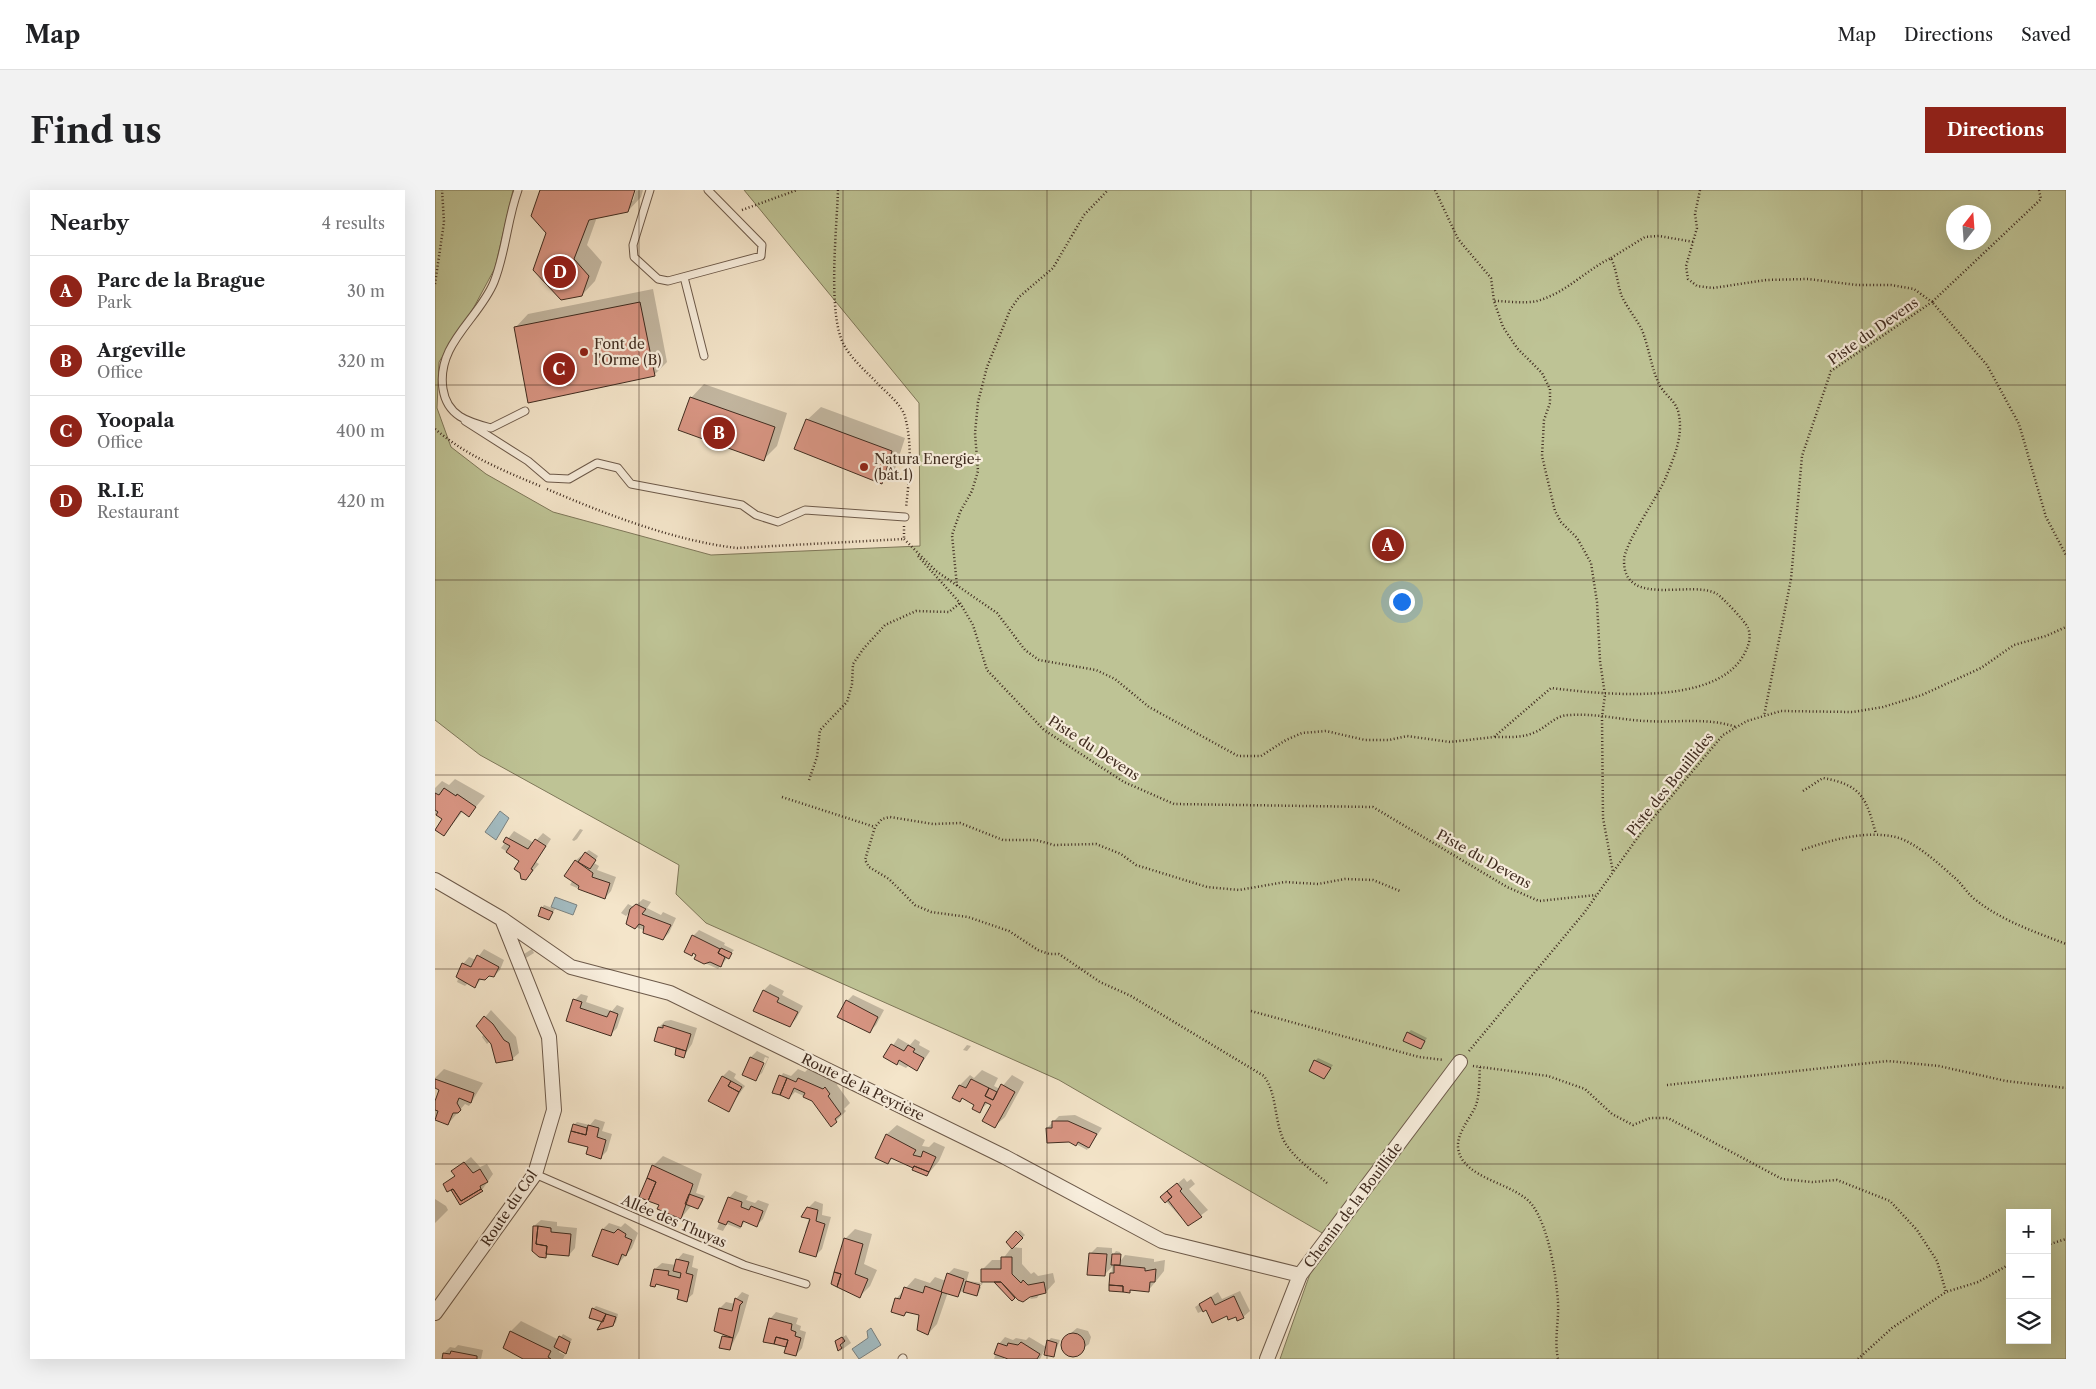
<!DOCTYPE html>
<html lang="en">
<head>
<meta charset="utf-8">
<style>
	body { margin:0; font-family:"Libre Caslon Text",serif; background:#f2f2f2; color:#202124 }
	.controls { position:absolute; right:15px; bottom:15px; display:grid; overflow:hidden; border-radius:0px; box-shadow:0 5px 20px #0002 }
	.controls button { width:45px; height:45px; display:grid; place-items:center; padding:0; border:0; border-bottom:1px solid #e0e0e0; background:#fff; color:#202124; font:25px sans-serif }
	.compass { position:absolute; left:1511px; top:15px; width:45px; height:45px; border-radius:50%; background:#fff; box-shadow:0 5px 20px #0002; rotate:17deg }
	.you { position:absolute; left:966px; top:411px; width:18px; height:18px; margin:-12px; border:4px solid #fff; border-radius:50%; background:#1a73e8; box-shadow:0 0 0 8px #1a73e833 }
	.badge { display:grid; place-items:center; width:32px; height:32px; border-radius:50%; background:#8f2418; color:#fff; font-size:16px; font-weight:700 }
	.pin { position:absolute; translate:-50% -50%; border:2px solid #fff; box-shadow:0 1px 5px #0006 }
	.list { margin:0; padding:0; list-style:none }
	h2 { display:flex; justify-content:space-between; align-items:center; height:65px; margin:0; padding:0 20px; font-size:21px }
	h2 small { font-size:16px; font-weight:400; color:#757577 }
	.list li { display:grid; grid-template-columns:32px 1fr auto; gap:15px; align-items:center; box-sizing:border-box; height:70px; padding:0 20px; border-top:1px solid #e0e0e0 }
	.list b { display:block; font-size:19px; white-space:nowrap }
	.list p { margin:0; font-size:16px; white-space:nowrap; color:#757577 }
	.list em { font-size:16px; font-style:normal; color:#757577 }
	.icon { flex:none; width:28px; height:28px; fill:none; stroke:currentColor; stroke-width:2; stroke-linecap:round; stroke-linejoin:round }
	.map { position:relative; flex:none; width:1631px; height:1169px; overflow:hidden; border-radius:0px }
	header { display:flex; align-items:center; gap:30px; box-sizing:border-box; height:70px; padding:0 25px; background:#fff; border-bottom:1px solid #e0e0e0 }
	header strong { font-size:24px }
	nav { display:flex; gap:28px; margin-inline-start:auto; font-size:18px }
	.intro { display:flex; align-items:center; justify-content:space-between; box-sizing:border-box; height:120px; padding:0 30px }
	h1 { margin:0; font-size:35px }
	.button { padding:12px 22px; border-radius:0px; background:#8f2418; color:#fff; font-size:18px; font-weight:700 }
	main { display:flex; gap:30px; padding:0 30px }
	aside { flex:1; background:#fff; border-radius:0px; box-shadow:0 5px 20px #0002 }
	.map>svg:first-child { display:block }
	.green { fill:#bec395; stroke:#7f785a; fill-rule:evenodd }
	.water { fill:#a3bcc2; stroke:#7b8281 }
	.shadow { fill:#0003; fill-rule:evenodd }
	.building { fill:#d99684; stroke:#402c20 }
	.lines { fill:none; stroke-linecap:round; stroke-linejoin:round }
	.service-casing { stroke:#6d5a4a; stroke-width:9 }
	.minor-casing { stroke:#6d5a4a; stroke-width:16 }
	.path { stroke:#402c20; stroke-width:2.5; stroke-dasharray:1 2.5; stroke-linecap:butt }
	.service { stroke:#f8eedd; stroke-width:7 }
	.minor { stroke:#f8eedd; stroke-width:14 }
	.grid { fill:none; stroke:#402c20; stroke-width:1; stroke-opacity:0.55 }
	.poi-dot { fill:#8f2418; stroke:#f8eedd; stroke-width:2 }
	.labels { text-anchor:middle; dominant-baseline:central; stroke-width:4.5; stroke-linejoin:round; paint-order:stroke }
	.street-label { font-size:14px; fill:#402c20; stroke:#f8eedd }
	.poi-label { font-size:14px; fill:#402c20; stroke:#f8eedd; text-anchor:start }
</style>
</head>
<body>
<header>
<strong>Map</strong>
<nav><a>Map</a><a>Directions</a><a>Saved</a></nav>
</header>
<div class="intro"><h1>Find us</h1><a class="button">Directions</a></div>
<main>
<aside>
<h2>Nearby<small>4 results</small></h2>
<ul class="list">
<li><span class="badge">A</span><div><b>Parc de la Brague</b><p>Park</p></div><em>30 m</em></li>
<li><span class="badge">B</span><div><b>Argeville</b><p>Office</p></div><em>320 m</em></li>
<li><span class="badge">C</span><div><b>Yoopala</b><p>Office</p></div><em>400 m</em></li>
<li><span class="badge">D</span><div><b>R.I.E</b><p>Restaurant</p></div><em>420 m</em></li>
</ul>
</aside>
<div class="map">
<svg width="1631" height="1169" viewBox="0 0 1631 1169">
	<rect width="100%" height="100%" fill="#f4e5ca"/>
	<filter id="stains"><feTurbulence type="fractalNoise" baseFrequency=".004" numOctaves="4"/><feColorMatrix values="0 0 0 0 .2 0 0 0 0 .09 0 0 0 0 .02 0 0 0 .5 -.17"/></filter>
	<radialGradient id="worn" r=".72"><stop offset=".6" stop-color="#630" stop-opacity="0"/><stop offset="1" stop-color="#630" stop-opacity=".3"/></radialGradient>
	<path class="green" d="M0 0H78L60 78 39 117 4 172 2 218 16 257 51 284 118 322 276 365 485 356 484 213 309 0H1631V1169H845L889 1044 624 890 271 733 241 704 244 675 45 565 0 530ZM1518 22H1548V52H1518ZM1575 1023H1612V1150H1575Z"/>
	<path class="water" d="M65 621 74 628 61 650 50 642Z
		M120 707 142 715 138 725 116 717Z
		M436 1138 446 1155 424 1169 417 1159 433 1148 432 1141Z"/>
	<path class="shadow" d="M107 0H199L195 11H198L201 0H208L206 7 193 21 162 27 152 55 167 72 160 91 147 105 112 42Z
		M218 99 232 172 219 185 80 138 93 124Z
		M269 194 352 223 342 256 328 270 256 208Z
		M386 217 470 248 460 279 447 292 372 230Z
		M20 589 50 606 34 625 28 621 9 645V629L0 625V598L7 591 14 595Z
		M145 639 148 640 142 649 139 651 137 650Z
		M79 641 99 653 108 643 116 649 101 672 104 674 92 688 86 671 66 658Z
		M154 660 163 666 159 673 164 676 162 680 181 687 176 701 170 708 146 694 142 698 135 695 138 690 130 685 141 670Z
		M208 709 216 712 212 718 226 725 228 722 241 728 234 743 228 749 192 733 196 721 191 726 186 723 193 714 199 717Z
		M109 715 120 719 114 729 107 718Z
		M264 740 290 753 289 755 299 760 283 779 261 769 263 764 258 746Z
		M49 759 69 770 65 780 59 786 55 784 47 788 40 797 33 793 30 796 22 792 28 774 34 767 41 770Z
		M97 759 99 763 91 768 89 764Z
		M335 794 349 801 347 805 368 816 361 829 355 835 320 820 329 800Z
		M146 804 153 806 151 812 177 821 182 815 189 818 182 838 176 844 133 830 140 810Z
		M418 805 449 820 441 835 435 841 412 811Z
		M56 820 81 847 84 863 77 869 55 851 52 854 47 847 49 844 43 836Z
		M236 830 262 838 257 854 249 866 241 864 243 857 220 850 224 837 230 831Z
		M976 840 992 848 986 858 973 843Z
		M463 848 475 855 480 849 485 852 484 855 495 861 482 880 474 875 471 878 463 874 465 869 461 873 450 867Z
		M532 855 536 856 532 861 528 860Z
		M322 861 334 867 327 883 320 889 316 867ZM330 867 333 868 325 884H323Z
		M883 868 898 875 889 888 880 871Z
		M9 879 48 893 36 913 34 916 30 914 13 934 3 925 0 928V915L6 899 0 897V888Z
		M363 879 370 882 373 879 404 893 402 895 415 913 409 919 411 921 401 931 377 910 360 902 354 908 339 902 348 883 356 886Z
		M294 880 301 884 299 888 310 896 293 920 275 910 288 886Z
		M547 880 563 888 559 896 565 899 577 885 589 892 570 927 560 936 557 914 554 912 544 921 541 915 528 907 524 911 519 908 525 895 535 885 539 888Z
		M640 925 667 938 652 960 612 938 624 926Z
		M160 929 170 932 167 941 177 944 172 961 166 967 154 957 139 935 142 932 155 935Z
		M462 935 490 950 487 956 494 957 499 952 510 957 504 971 492 985 482 973 458 968 453 972 442 967 452 944Z
		M228 966 267 984 261 1003 270 1006 266 1015 263 1018 257 1015 246 1028 225 1015 218 976Z
		M36 967 45 977 52 974 58 984 49 997 47 1000 9 994 21 985 18 981Z
		M749 988 752 992 756 989 760 994 754 999 773 1020 753 1035 727 1007Z
		M300 1001 313 1006 311 1010 320 1013 323 1010 334 1014 328 1029 322 1035 310 1031 305 1039 292 1034 288 1041 282 1039 294 1008Z
		M0 1009 11 1016 13 1020 0 1033Z
		M380 1011 388 1014 387 1025 396 1027 387 1059 381 1065 370 1042 374 1028 373 1018Z
		M106 1030 122 1032V1036L142 1038 140 1058 134 1065 114 1063 110 1067 99 1036Z
		M174 1033 186 1037 190 1033 203 1043 197 1058 183 1074 159 1065 168 1039Z
		M420 1039 437 1044 429 1074 442 1080 435 1096 425 1106 410 1049Z
		M585 1040 590 1045 577 1057 572 1052Z
		M577 1057 587 1058V1074L596 1084 599 1082 603 1086 618 1083 620 1092 611 1102 605 1103 602 1108 595 1109 599 1104 581 1106 577 1109 562 1091H548L547 1095 533 1091 547 1093V1080L557 1070H567Z
		M662 1057 677 1058V1066L681 1061 685 1062 684 1072 687 1069V1062V1069L690 1065 719 1069V1072L730 1070 729 1081 713 1101 675 1100 677 1077 669 1085 656 1063Z
		M248 1063 259 1066 257 1077 263 1079 258 1104 251 1110 245 1099 222 1093 217 1095 220 1079 227 1073 241 1075 242 1070Z
		M519 1078 534 1082 531 1093 546 1097 544 1102 542 1105 527 1101 523 1105 513 1102 502 1134 493 1144 486 1142 483 1135 485 1124 473 1121 469 1125 461 1109 480 1088 495 1093 500 1087 511 1091 513 1084Z
		M805 1101 815 1121 808 1127 772 1119 763 1123 760 1117 783 1102 787 1109Z
		M307 1102 314 1105 304 1141 295 1159 288 1146 290 1144 285 1118 291 1112 300 1114 301 1109Z
		M161 1116 183 1124 181 1132 178 1135 164 1138 166 1131 158 1119Z
		M341 1122 363 1128 361 1134 366 1136 365 1140 371 1142 367 1158 361 1165 352 1157 335 1129Z
		M86 1131 124 1150 128 1144 137 1149 131 1163 125 1159 124 1162 130 1165 128 1169H90L69 1157 76 1141Z
		M642 1138 653 1141 656 1147 654 1154 638 1166 632 1164 628 1158 630 1148Z
		M411 1145 416 1153 405 1161 402 1151Z
		M570 1147 578 1150 581 1148 591 1150 594 1147 611 1157 605 1169H577L570 1167 569 1169H559L564 1154Z
		M616 1148 625 1150 619 1165 613 1151Z
		M23 1155 48 1160 46 1169H8L9 1163 15 1157 20 1158Z"/>
	<path class="building" d="M105 0H200L193 22 154 30 139 69 154 86 147 106 126 110 98 80 111 43 96 26Z
		M205 112 220 186 93 213 79 137Z
		M255 207 340 237 329 271 243 240Z
		M371 229 457 261 447 294 359 259Z
		M9 598 21 606 22 604 41 617 34 627 26 621 9 646 0 640 7 629 1 625 3 622 0 620V603L4 605Z
		M71 647 93 659 100 649 111 656 96 679 98 680 91 690 86 689 85 683 79 679 84 671 71 662 75 656 68 652Z
		M150 662 161 670 155 679 143 672Z
		M140 670 158 683 157 687 175 693 170 709 143 699 144 696 129 686Z
		M201 714 211 719 207 724 236 735 228 750 208 743 209 736 204 734 200 739 191 734 195 719Z
		M106 717 118 722 114 730 103 726Z
		M257 745 285 759 283 763 290 767 286 777 275 772 269 774 259 769 261 765 258 763 257 766 249 762Z
		M286 758 297 763 294 769 283 763Z
		M42 765 64 777 59 787 54 786 50 790 44 789 40 798 21 787 27 773 36 777Z
		M328 800 344 808 342 812 363 822 355 837 318 821Z
		M138 809 147 812 145 818 172 827 175 821 183 824 176 846 131 831Z
		M411 810 443 827 435 843 402 827Z
		M49 826 58 834 69 850 74 853 78 870 61 873 56 854 41 836Z
		M228 835 256 844 251 861 219 851 223 837 228 838Z
		M972 842 990 851 986 859 968 851Z
		M456 854 469 861 473 855 480 859 478 862 489 868 482 881 464 870 462 875 448 867Z
		M241 858 251 861 249 868 240 865Z
		M315 867 329 873 321 891 307 885Z
		M879 870 896 878 889 889 874 881Z
		M344 885 352 888 345 905 337 903Z
		M287 886 296 891 293 896 304 902 294 922 273 911Z
		M352 888 361 892 363 888 388 899 390 897 395 904 393 906 406 924 400 929 402 932 396 937 377 911 368 907 370 903 359 898 354 909 345 905Z
		M0 889 39 903 36 913 24 908 22 913 26 920 23 923H18L13 935 0 930 3 921 0 920V911L4 900 0 898Z
		M536 889 554 898 550 906 558 910 566 894 580 902 560 938 547 931 556 915 550 912 545 923 537 919 539 915 527 908 525 912 517 908 524 895 531 898Z
		M296 891 307 897 304 902 293 896Z
		M554 898 562 902 558 910 550 906Z
		M617 931H633L662 944 654 958 643 952 641 956 634 952 612 953 611 938H617Z
		M138 934 152 938 151 945 136 941Z
		M153 935 164 938 162 947 171 950 166 969 151 964 153 957 133 952 136 941 151 945Z
		M451 944 481 960 478 965 486 967 488 961 501 967 494 982 479 976 478 978 456 968 453 974 440 968Z
		M29 972 38 983 45 979 53 992 45 996 46 999 26 1011 18 999 12 1002 8 994 20 986 16 981Z
		M217 975 258 994 246 1029 222 1019 224 1015 213 1011 221 992 212 988Z
		M479 976 494 982 492 986 477 980Z
		M212 988 221 992 213 1011 204 1007Z
		M742 993 747 999 745 1001 767 1027 753 1036 733 1010 737 1007 732 1001Z
		M18 999 26 1011 46 999 48 1001 25 1015 16 1000Z
		M732 1001 737 1007 730 1013 725 1007Z
		M254 1004 268 1009 263 1019 250 1014Z
		M293 1007 307 1012 306 1017 314 1020 316 1016 328 1021 322 1037 308 1031 306 1037 293 1031 291 1035 283 1032Z
		M372 1017 383 1020 381 1031 390 1034 381 1067 364 1062 375 1029 366 1027Z
		M98 1036H103L101 1054 112 1056 111 1068 104 1067 97 1061Z
		M103 1036 116 1038V1042L136 1044 134 1066 111 1064 112 1056 101 1054Z
		M167 1039 179 1043 183 1039 191 1044 190 1047 197 1050 191 1066 187 1064 183 1075 157 1066Z
		M581 1041 588 1048 577 1059 571 1052Z
		M409 1048 428 1054 420 1084 433 1089 425 1108 402 1097 406 1084 399 1082Z
		M654 1063 672 1064 670 1086 652 1085Z
		M677 1064H686L685 1075H676Z
		M566 1067H577V1084L586 1093 588 1090 593 1095 609 1092 611 1103 595 1107 588 1112 583 1110 566 1092H546V1079H566Z
		M241 1069 254 1072 251 1083 258 1085 252 1112 242 1109 244 1100 221 1094 220 1097 215 1096 219 1079 234 1081 233 1085 245 1088 246 1083 238 1081Z
		M679 1075 710 1078V1081L721 1079 720 1092H715L714 1102 695 1100V1103L688 1102V1096L674 1095 675 1083H679Z
		M399 1082 406 1084 402 1097 396 1094Z
		M512 1083 529 1089 523 1107 506 1102Z
		M531 1091 545 1095 542 1106 528 1102Z
		M559 1092H566L580 1108 577 1111Z
		M674 1095 688 1096V1102L674 1101Z
		M490 1096 507 1102 493 1145 482 1140 484 1125 471 1122 469 1126 456 1122 460 1108 465 1109 469 1097 488 1103Z
		M799 1106 809 1128 802 1131 801 1127 793 1130 792 1126 777 1133 771 1120 768 1122 764 1114 776 1107 780 1115Z
		M300 1108 308 1112 305 1115 298 1148 279 1141 284 1118 297 1121Z
		M157 1118 171 1124 168 1132 154 1128Z
		M171 1124 181 1127 178 1136 162 1140Z
		M334 1128 357 1134 356 1140 361 1142 360 1146 366 1148 361 1166 349 1163 353 1150 341 1147 339 1154 328 1152Z
		M75 1141 116 1161 113 1167 116 1169H88L68 1158Z
		M626 1155a12 12 0 1 1 24 0a12 12 0 1 1-24 0Z
		M124 1146 135 1152 131 1164 119 1157Z
		M287 1146 298 1148 295 1160 284 1158Z
		M341 1147 353 1150 351 1157 339 1154Z
		M407 1147 410 1151 405 1155 407 1158 403 1161 400 1151Z
		M612 1150 622 1153 619 1167 609 1165Z
		M586 1152 605 1164 602 1169H573L559 1164 563 1153 572 1156 573 1153 583 1155Z
		M16 1161 42 1166V1169H7L8 1163 15 1164Z"/>
	<g class="lines">
		<g class="service-casing">
			<path id="service" d="M83 0C72 30 71 62 59 92 44 129 1 154 8 199 12 226 33 232 56 238L90 221
				M215 0 198 55 199 67 223 89 233 91 326 66 327 55 273 0
				M249 87 269 166
				M30 231 93 271 113 288 134 289 162 273 183 278 196 294 307 315 321 325 343 332 370 320 470 327
				M100 984 309 1075 371 1094
				M467 1169 468 1168"/>
		</g>
		<g class="minor-casing">
			<path id="minor" d="M0 690 67 729 136 777 235 803 570 967 727 1051 865 1085
				M0 1123 100 984 119 920 114 847 67 729
				M832 1169 865 1085 1025 872"/>
		</g>
		<path class="path" d="M403 0C402 37 392 124 409 155 417 170 433 183 444 195 453 204 467 215 470 227 478 255 474 290 471 318
			M1000 0 1023 49 1056 88 1059 111 1068 137 1082 158 1107 183 1115 199V213L1109 230 1107 266 1120 321 1126 332 1142 348 1156 373 1162 412 1165 471 1170 505 1167 527 1168 628 1178 682
			M1265 0 1260 24 1262 38 1251 76 1253 89 1262 96 1278 98 1331 90 1373 89 1422 95H1456L1479 99 1497 112 1396 181 1367 266 1356 389 1329 526
			M1604 0 1606 9 1497 112 1552 175 1584 234 1611 327 1631 365
			M307 20 362 0
			M1176 68 1210 47 1224 46 1259 52
			M0 94 9 32 7 0
			M0 239C32 266 67 280 105 296
			M112 299C170 324 240 351 302 358L469 349
			M469 336V350
			M469 349 501 381 562 423 590 460 604 470 661 480 680 489 714 517 803 566H826L851 550 867 543 891 541 930 550H954L972 546 1015 552 1059 547 1116 498C1165 504 1279 517 1308 466 1313 458 1317 447 1313 438 1310 431 1288 408 1282 404 1258 389 1189 419 1189 371 1189 353 1223 307 1231 287 1239 267 1248 247 1244 225 1242 211 1230 206 1224 194 1216 177 1214 158 1207 140 1201 128 1190 115 1186 104 1182 92 1182 81 1176 68 1151 80 1131 103 1102 111 1090 114 1073 111 1059 111
			M483 366 525 413 538 435 552 480 609 540 689 592 739 614 938 617 1072 697 1104 711 1161 705
			M522 396 517 345 525 322 537 301 543 281 540 243 543 212 552 177 575 120 584 107 618 78 649 25 673 0
			M1060 547C1073 547 1086 548 1098 543 1112 538 1119 525 1135 525 1160 523 1186 530 1211 531 1241 533 1272 527 1301 537
			M374 590 382 567 385 540 412 512 417 494 418 474 429 458 450 435 481 421 514 422 525 413
			M1368 601 1388 588C1427 595 1431 608 1441 644
			M347 607 440 637
			M1367 660C1396 650 1433 639 1464 648 1484 655 1505 675 1520 688 1528 695 1533 705 1542 711 1568 731 1600 742 1631 754
			M816 821 984 867 1009 870
			M1034 861 1149 723 1208 640 1288 545 1312 531 1346 521 1418 522 1448 517 1487 505 1546 478 1579 455 1611 446 1631 437
			M1038 876 1113 886 1150 899 1177 924 1198 935 1215 928H1233L1347 989 1377 992 1402 990 1455 1011 1482 1040 1502 1071 1511 1102
			M1045 877C1044 889 1045 904 1041 915 1036 928 1022 942 1023 957 1026 990 1081 992 1098 1016 1114 1039 1121 1085 1123 1112 1124 1132 1119 1149 1123 1169
			M1232 895 1453 871 1504 876 1571 891 1631 898
			M892 993C877 980 857 967 848 949 839 928 842 904 829 886L696 806 665 792 624 764H614L603 760 574 741 533 727 496 722 480 715 454 689 434 677 430 670 440 637 447 629 455 627 498 634 525 633 568 650H601L619 655 661 654 686 664 701 675 772 697 804 700 850 692 883 694 910 689 938 690 965 701
			M1612 1055 1631 1049
			M1423 1169 1457 1138 1511 1102 1543 1092 1575 1074"/>
		<use href="#service" class="service"/>
		<use href="#minor" class="minor"/>
	</g>
	<path class="grid" d="M204 0V1169M408 0V1169M612 0V1169M816 0V1169M1019 0V1169M1223 0V1169M1427 0V1169M0 195H1631M0 390H1631M0 585H1631M0 779H1631M0 974H1631"/>
	<g class="poi-dot">
		<circle cx="149" cy="162" r="5"/>
		<circle cx="429" cy="277" r="5"/>
	</g>
	<g class="labels">
		<g class="street-label">
			<text transform="translate(1438 141) rotate(-35)">Piste du Devens</text>
			<text transform="translate(659 558) rotate(33)">Piste du Devens</text>
			<text transform="translate(1235 594) rotate(-51)">Piste des Bouillides</text>
			<text transform="translate(1049 669) rotate(29)">Piste du Devens</text>
			<text transform="translate(428 897) rotate(26)">Route de la Peyrière</text>
			<text transform="translate(918 1015) rotate(-53)">Chemin de la Bouillide</text>
			<text transform="translate(74 1018) rotate(-56)">Route du Col</text>
			<text transform="translate(239 1031) rotate(23)">Allée des Thuyas</text>
		</g>
		<g class="poi-label">
			<text x="159" y="154">Font de<tspan x="159" dy="16">l'Orme (B)</tspan></text>
			<text x="439" y="269">Natura Energie+<tspan x="439" dy="16">(bât.1)</tspan></text>
		</g>
	</g>
	<rect width="100%" height="100%" filter="url(#stains)"/>
	<rect width="100%" height="100%" fill="url(#worn)"/>
</svg>
<div class="controls">
<button>+</button>
<button>−</button>
<button><svg class="icon" aria-label="layers" viewBox="0 0 24 24"><path d="M12 4l9 5-9 5-9-5zM3 14l9 5 9-5"/></svg></button>
</div>
<svg class="compass" viewBox="-18 -18 36 36"><path d="M0-13l5 13h-10z" fill="#e53935"/><path d="M0 13l5-13h-10z" fill="#757577"/></svg>
<div class="you"></div>
<div class="pin badge" style="left:953px;top:355px">A</div>
<div class="pin badge" style="left:284px;top:243px">B</div>
<div class="pin badge" style="left:124px;top:179px">C</div>
<div class="pin badge" style="left:125px;top:82px">D</div>
</div>
</main>
</body>
</html>
